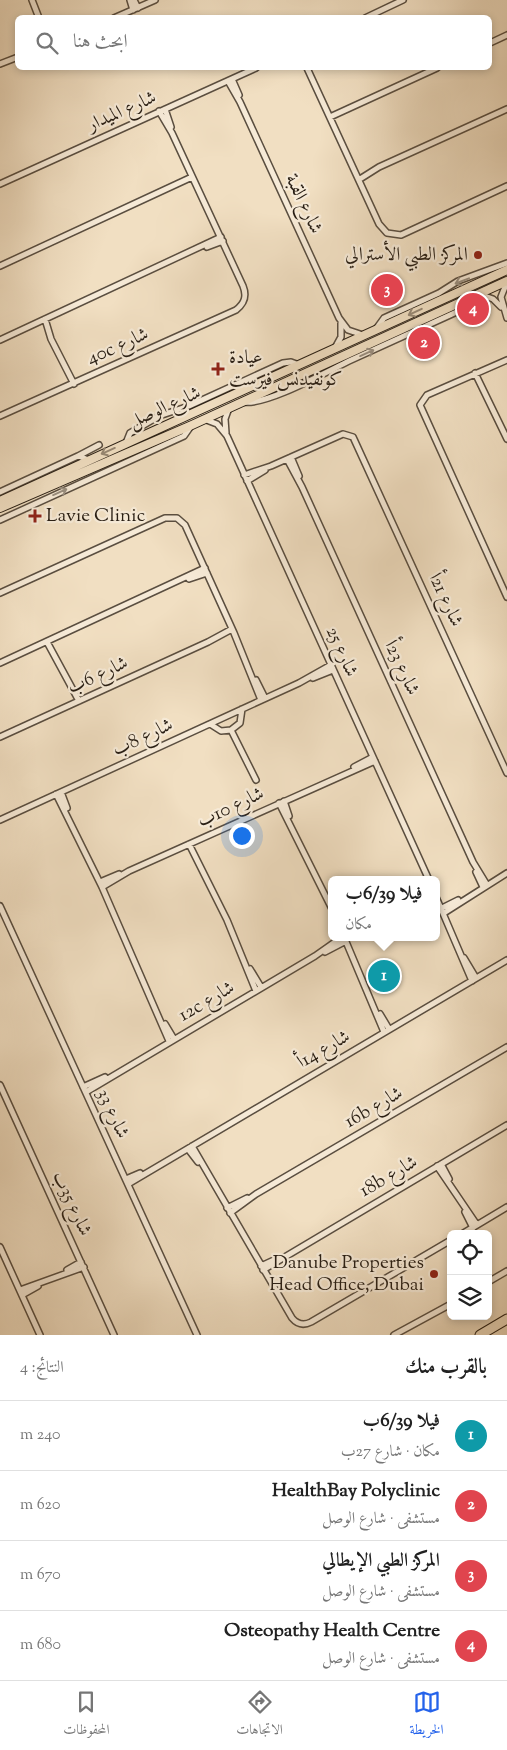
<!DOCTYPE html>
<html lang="ar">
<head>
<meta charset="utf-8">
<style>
	body { margin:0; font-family:"Sorts Mill Goudy",Amiri,serif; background:#f6f6f6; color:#222; direction:rtl }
	.controls { position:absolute; right:15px; bottom:15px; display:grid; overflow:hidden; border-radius:8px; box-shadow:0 2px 8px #0003 }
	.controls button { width:45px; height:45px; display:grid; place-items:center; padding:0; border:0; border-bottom:1px solid #e0e0e0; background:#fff; color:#222; font:25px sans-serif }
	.you { position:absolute; left:241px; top:835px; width:18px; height:18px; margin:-12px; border:4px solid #fff; border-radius:50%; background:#1a73e8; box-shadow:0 0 0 8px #1a73e833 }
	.badge { display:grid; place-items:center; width:32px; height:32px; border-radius:50%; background:#2563eb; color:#fff; font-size:16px; font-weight:700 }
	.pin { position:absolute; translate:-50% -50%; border:2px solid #fff; box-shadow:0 1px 5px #0006 }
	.popup { position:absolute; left:328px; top:876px; width:112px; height:65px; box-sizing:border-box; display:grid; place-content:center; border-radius:8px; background:#fff; filter:drop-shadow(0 1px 4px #0005); font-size:16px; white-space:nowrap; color:#767676 }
	.popup b { font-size:19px; color:#222 }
	.popup::after { content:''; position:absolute; left:50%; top:100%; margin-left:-10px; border:10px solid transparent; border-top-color:#fff }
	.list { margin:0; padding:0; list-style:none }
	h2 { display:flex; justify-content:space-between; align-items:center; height:65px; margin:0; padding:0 20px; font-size:21px }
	h2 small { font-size:16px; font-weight:400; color:#767676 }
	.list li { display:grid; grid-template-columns:32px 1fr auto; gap:15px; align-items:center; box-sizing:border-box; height:70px; padding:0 20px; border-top:1px solid #e0e0e0 }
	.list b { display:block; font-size:19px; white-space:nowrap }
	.list p { margin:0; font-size:16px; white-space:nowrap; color:#767676 }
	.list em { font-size:16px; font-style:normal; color:#767676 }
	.icon { flex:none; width:28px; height:28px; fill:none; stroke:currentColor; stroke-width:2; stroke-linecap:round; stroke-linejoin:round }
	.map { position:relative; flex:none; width:507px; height:1335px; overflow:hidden; direction:ltr }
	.search { position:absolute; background:#fff; box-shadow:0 2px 8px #0003; left:15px; right:15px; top:15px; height:55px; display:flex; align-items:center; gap:12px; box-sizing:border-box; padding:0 18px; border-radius:8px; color:#767676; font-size:19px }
	.sheet { height:345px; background:#fff }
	nav { display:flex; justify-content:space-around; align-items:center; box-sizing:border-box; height:70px; border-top:1px solid #e0e0e0; background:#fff; font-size:14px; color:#767676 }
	nav a { display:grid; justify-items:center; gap:2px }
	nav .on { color:#2563eb }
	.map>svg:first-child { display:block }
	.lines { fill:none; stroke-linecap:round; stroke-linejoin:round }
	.street-casing { stroke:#5a4e40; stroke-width:8 }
	.primary-casing { stroke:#281e14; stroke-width:10 }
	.highway-casing { stroke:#281e14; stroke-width:11 }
	.street { stroke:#f6ead7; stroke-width:5 }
	.primary { stroke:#f1dfc2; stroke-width:8 }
	.highway { stroke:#f1dfc2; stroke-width:9 }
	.oneway { stroke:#998e7f }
	.oneway2 { stroke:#978874 }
	.poi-dot { fill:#8f2418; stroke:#f6ead7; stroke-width:2 }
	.labels { text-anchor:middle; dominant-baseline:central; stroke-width:4.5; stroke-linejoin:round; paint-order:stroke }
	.street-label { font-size:19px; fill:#281e14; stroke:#f6ead7 }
	.poi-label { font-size:19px; fill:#281e14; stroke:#f6ead7; text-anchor:end }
</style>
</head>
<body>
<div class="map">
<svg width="507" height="1335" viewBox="0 0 507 1335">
	<rect width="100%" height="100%" fill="#f1dfc2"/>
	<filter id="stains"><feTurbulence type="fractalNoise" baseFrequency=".004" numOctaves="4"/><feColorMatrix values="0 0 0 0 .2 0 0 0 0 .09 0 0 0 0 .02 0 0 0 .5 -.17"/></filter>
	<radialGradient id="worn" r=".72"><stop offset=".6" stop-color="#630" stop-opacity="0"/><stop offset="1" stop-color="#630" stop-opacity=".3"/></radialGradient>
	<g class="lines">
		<g class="street-casing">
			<path id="street" d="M32 0 39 18
				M130 0 133 10
				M134 0 138 8
				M114 18 155 0
				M365 18 403 0
				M490 43 507 35
				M0 64 18 57
				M307 68 379 224 387 233 401 235 507 186
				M232 79 239 95
				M228 81 240 102 339 318 348 330 363 335
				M165 109 171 127
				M330 117 437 68
				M360 179 379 167 507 109
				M0 184 256 68
				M207 247 223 241
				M0 266 192 177
				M507 282 501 297 507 318
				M479 294 493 299 501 307
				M45 319 51 339 74 384
				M376 329 384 318 439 293 458 281 507 263
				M0 340 221 237
				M335 348 341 337V323
				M507 360 427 395 420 405 507 597
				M475 373 507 439
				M243 402C266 406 326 372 349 361 386 344 423 327 461 310L468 299
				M0 416 236 310C245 303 247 296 243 286L172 133 159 111
				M204 419 217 424 227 436 429 880
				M226 433 225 419 229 408
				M126 443 130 433 159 416 189 406 283 363 291 362 299 365
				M78 456 99 445
				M291 457 299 476
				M287 459 302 487 473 862 487 885
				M244 475 271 466 343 434 353 437 507 773
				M247 481 265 470
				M0 492 78 456 89 460
				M0 520 184 436 191 426
				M189 579 207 573
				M0 593 165 518H177L185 525 234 633 261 700
				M47 642 79 701
				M0 663 205 568
				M313 678 333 670
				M256 680 265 698
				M210 724 221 731 231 730 240 723 242 709
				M231 730 256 780
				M0 737 208 642 232 629
				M354 767 373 757
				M61 792 67 808
				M56 794 102 887 169 1041
				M284 801 289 816
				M279 803 332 909
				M0 820 299 683 331 665
				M189 844 227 920 256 991
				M476 872 483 887
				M100 882 119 874
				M102 887 129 871 375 761
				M436 897 472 981
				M0 906 197 1335
				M442 908 458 900
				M444 913 507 873
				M344 937 384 1032
				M325 952 346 941
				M464 958 476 978
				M250 969 261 987
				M380 1014 389 1029
				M165 1024 174 1039
				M0 1085 114 1335
				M83 1087 105 1077
				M86 1092 315 956 342 937
				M192 1146 292 1318C297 1324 303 1326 311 1322L451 1240
				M188 1149 198 1162
				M441 1164 449 1179
				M437 1166 477 1225
				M126 1179 140 1173
				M128 1184 507 960
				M227 1208 247 1198
				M465 1212 473 1228
				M230 1213 256 1194 507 1047
				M462 1234 507 1207
				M0 1247 40 1335
				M261 1266 276 1259
				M67 1270 81 1262
				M263 1270 507 1125
				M488 1282 507 1271
				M20 1290 84 1267
				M22 1295 38 1286
				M394 1335 451 1304"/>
		</g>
		<g class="primary-casing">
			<path id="primary" d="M0 501 507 270
				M0 508 192 425 507 281"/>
		</g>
		<g class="highway-casing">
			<path id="highway" d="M480 1335 507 1319"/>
		</g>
		<use href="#street" class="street"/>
		<use href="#primary" class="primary"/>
		<use href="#highway" class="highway"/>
	</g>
	<defs><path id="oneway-shaft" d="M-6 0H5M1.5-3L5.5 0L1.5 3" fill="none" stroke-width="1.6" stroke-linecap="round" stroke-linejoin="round" transform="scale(1.25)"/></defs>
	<g class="oneway">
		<use href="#oneway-shaft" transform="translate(462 281) rotate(159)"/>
		<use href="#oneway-shaft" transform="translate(367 353) rotate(-24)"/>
		<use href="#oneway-shaft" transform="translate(60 492) rotate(-24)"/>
	</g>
	<g class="oneway2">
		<use href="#oneway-shaft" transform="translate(415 312) rotate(155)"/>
		<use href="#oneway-shaft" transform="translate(108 451) rotate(156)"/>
	</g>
	<g class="poi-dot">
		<circle cx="478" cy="255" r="5"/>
		<path d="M215.5 361.5h5v5h5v5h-5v5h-5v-5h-5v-5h5z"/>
		<path d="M32.5 508.5h5v5h5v5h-5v5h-5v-5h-5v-5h5z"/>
		<circle cx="434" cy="1274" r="5"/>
	</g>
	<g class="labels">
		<g class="street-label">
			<text transform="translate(122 112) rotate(-24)">شارع الميدار</text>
			<text transform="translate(303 204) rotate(65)">شارع القبة</text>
			<text transform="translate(118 347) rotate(-24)">40c شارع</text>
			<text transform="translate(165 408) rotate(-24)">شارع الوصل</text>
			<text transform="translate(445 600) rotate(65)">شارع 21أ</text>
			<text transform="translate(341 652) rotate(66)">شارع 25</text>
			<text transform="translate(401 668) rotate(65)">شارع 23أ</text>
			<text transform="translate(98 676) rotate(-25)">شارع 6ب</text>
			<text transform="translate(143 738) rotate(-25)">شارع 8ب</text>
			<text transform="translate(231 808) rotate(-25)">شارع 10ب</text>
			<text transform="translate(207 1002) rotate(-30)">12c شارع</text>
			<text transform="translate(324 1050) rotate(-30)">شارع 14أ</text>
			<text transform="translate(374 1108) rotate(-30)">16b شارع</text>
			<text transform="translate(112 1114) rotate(65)">شارع 33</text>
			<text transform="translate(389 1177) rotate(-30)">18b شارع</text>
			<text transform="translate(71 1204) rotate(65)">شارع 35ب</text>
		</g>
		<g class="poi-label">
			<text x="468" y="255">المركز الطبي الأسترالي</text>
			<text x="229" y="358" text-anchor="start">عيادة<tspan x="229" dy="22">كونفيدنس فيرست</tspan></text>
			<text x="46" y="516" text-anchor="start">Lavie Clinic</text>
			<text x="424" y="1263">Danube Properties<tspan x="424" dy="22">Head Office, Dubai</tspan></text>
		</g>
	</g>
	<rect width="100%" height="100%" filter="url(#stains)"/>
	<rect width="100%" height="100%" fill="url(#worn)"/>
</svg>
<div class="controls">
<button><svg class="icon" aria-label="locate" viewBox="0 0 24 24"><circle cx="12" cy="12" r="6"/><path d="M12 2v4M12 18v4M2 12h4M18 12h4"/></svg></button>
<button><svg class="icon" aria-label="layers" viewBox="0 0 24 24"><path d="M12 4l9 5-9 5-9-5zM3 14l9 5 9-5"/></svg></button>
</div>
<div class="you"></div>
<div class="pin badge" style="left:384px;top:976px;background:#0f9aa8">1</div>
<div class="popup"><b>فيلا 6/39ب</b>مكان</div>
<div class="pin badge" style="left:424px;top:343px;background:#e0444e">2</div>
<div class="pin badge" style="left:387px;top:290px;background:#e0444e">3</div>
<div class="pin badge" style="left:473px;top:309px;background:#e0444e">4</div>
<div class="search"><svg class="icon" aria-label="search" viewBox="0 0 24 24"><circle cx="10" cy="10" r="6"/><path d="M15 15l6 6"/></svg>ابحث هنا</div>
</div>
<section class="sheet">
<h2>بالقرب منك<small>النتائج: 4</small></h2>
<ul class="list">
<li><span class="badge" style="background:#0f9aa8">1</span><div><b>فيلا 6/39ب</b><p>مكان · شارع 27ب</p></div><em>240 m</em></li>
<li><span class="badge" style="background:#e0444e">2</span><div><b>HealthBay Polyclinic</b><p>مستشفى · شارع الوصل</p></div><em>620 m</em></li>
<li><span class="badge" style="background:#e0444e">3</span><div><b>المركز الطبي الإيطالي</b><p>مستشفى · شارع الوصل</p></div><em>670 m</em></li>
<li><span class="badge" style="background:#e0444e">4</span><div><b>Osteopathy Health Centre</b><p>مستشفى · شارع الوصل</p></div><em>680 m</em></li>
</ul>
</section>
<nav>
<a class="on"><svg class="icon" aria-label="map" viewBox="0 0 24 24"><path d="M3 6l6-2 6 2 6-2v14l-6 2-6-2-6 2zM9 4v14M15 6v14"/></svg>الخريطة</a>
<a><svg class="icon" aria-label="directions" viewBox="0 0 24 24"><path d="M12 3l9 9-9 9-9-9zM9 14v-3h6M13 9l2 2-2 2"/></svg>الاتجاهات</a>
<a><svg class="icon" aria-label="saved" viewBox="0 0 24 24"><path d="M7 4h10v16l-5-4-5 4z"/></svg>المحفوظات</a>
</nav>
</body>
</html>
